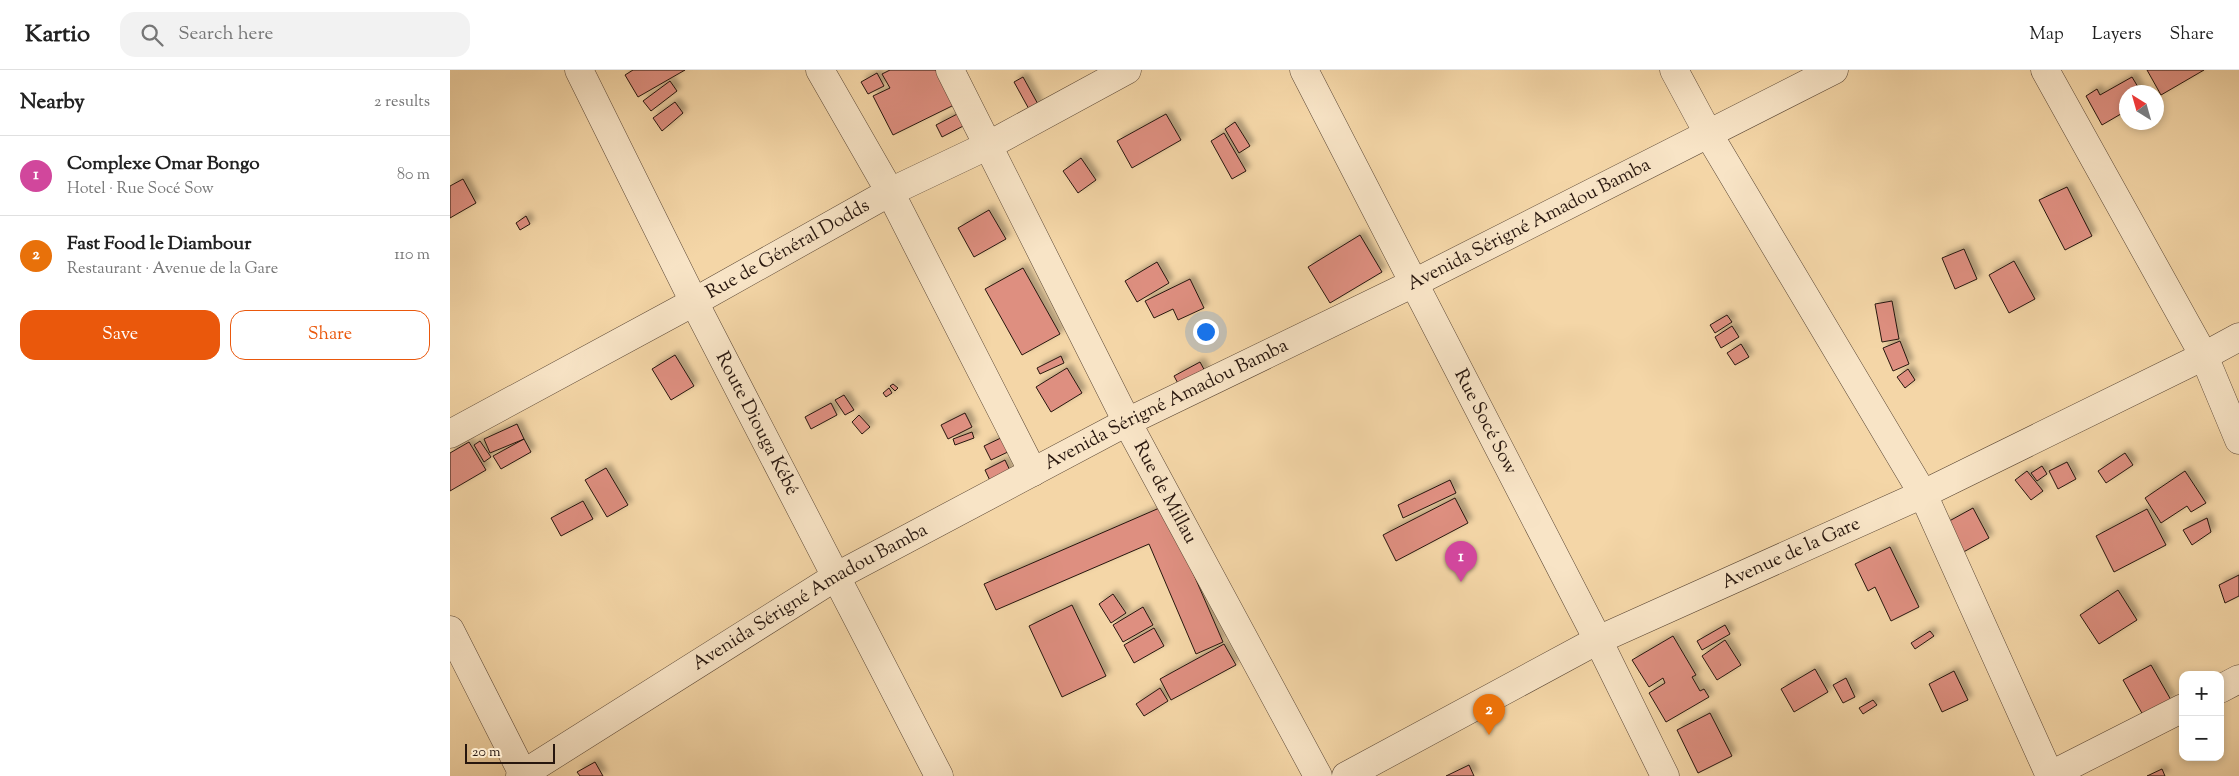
<!DOCTYPE html>
<html lang="en">
<head>
<meta charset="utf-8">
<style>
	body { margin:0; font-family:"Sorts Mill Goudy",serif; background:#f2f2f2; color:#222 }
	.controls { position:absolute; right:15px; bottom:15px; display:grid; overflow:hidden; border-radius:10px; box-shadow:0 2px 8px #0003 }
	.controls button { width:45px; height:45px; display:grid; place-items:center; padding:0; border:0; border-bottom:1px solid #e0e0e0; background:#fff; color:#222; font:25px sans-serif }
	.compass { position:absolute; left:1669px; top:15px; width:45px; height:45px; border-radius:50%; background:#fff; box-shadow:0 2px 8px #0003; rotate:323deg }
	.scale { position:absolute; left:15px; bottom:12px; width:90px; box-sizing:border-box; padding-left:5px; border:2px solid #27160e; border-top:0; font-size:14px; line-height:18px; white-space:nowrap; color:#27160e; -webkit-text-stroke:4px #f8e4c6; paint-order:stroke }
	.you { position:absolute; left:755px; top:261px; width:18px; height:18px; margin:-12px; border:4px solid #fff; border-radius:50%; background:#1a73e8; box-shadow:0 0 0 8px #1a73e833 }
	.badge { display:grid; place-items:center; width:32px; height:32px; border-radius:50%; background:#ea580c; color:#fff; font-size:16px; font-weight:700 }
	.pin { position:absolute; translate:-50% -41px; filter:drop-shadow(0 1px 2px #0008) }
	.pin::after { content:''; position:absolute; top:26px; width:18px; height:15px; background:inherit; clip-path:polygon(0 0,100% 0,50% 100%) }
	.list { margin:0; padding:0; list-style:none }
	h2 { display:flex; justify-content:space-between; align-items:center; height:65px; margin:0; padding:0 20px; font-size:21px }
	h2 small { font-size:16px; font-weight:400; color:#767676 }
	.list li { display:grid; grid-template-columns:32px 1fr auto; gap:15px; align-items:center; box-sizing:border-box; height:80px; padding:0 20px; border-top:1px solid #e0e0e0 }
	.list b { display:block; font-size:19px; white-space:nowrap }
	.list p { margin:0; font-size:16px; white-space:nowrap; color:#767676 }
	.list em { font-size:16px; font-style:normal; color:#767676 }
	.actions { display:flex; gap:10px; padding:15px 20px }
	.actions a { flex:1; padding:11px 0; border:1px solid #ea580c; border-radius:15px; text-align:center; font-size:18px; color:#ea580c }
	.actions .main { background:#ea580c; color:#fff }
	.icon { flex:none; width:28px; height:28px; fill:none; stroke:currentColor; stroke-width:2; stroke-linecap:round; stroke-linejoin:round }
	.map { position:relative; flex:none; width:1789px; height:706px; overflow:hidden }
	header { display:flex; align-items:center; gap:30px; box-sizing:border-box; height:70px; padding:0 25px; background:#fff; border-bottom:1px solid #e0e0e0 }
	header strong { font-size:24px }
	nav { display:flex; gap:28px; margin-inline-start:auto; font-size:18px }
	.search { width:350px; height:45px; background:#f2f2f2; display:flex; align-items:center; gap:12px; box-sizing:border-box; padding:0 18px; border-radius:15px; color:#767676; font-size:19px }
	main { display:flex }
	aside { flex:1; background:#fff }
	.map>svg:first-child { display:block }
	.building { fill:#de8f80; stroke:#27160e; filter:url(#shadow) }
	.lines { fill:none; stroke-linecap:round; stroke-linejoin:round }
	.minor-casing { stroke:#5a4634; stroke-width:29 }
	.minor { stroke:#f8e4c6; stroke-width:28 }
	.labels { text-anchor:middle; dominant-baseline:central; stroke-width:5; stroke-linejoin:round; paint-order:stroke }
	.street-label { font-size:19px; fill:#27160e; stroke:#f8e4c6 }
</style>
</head>
<body>
<header>
<strong>Kartio</strong>
<div class="search"><svg class="icon" aria-label="search" viewBox="0 0 24 24"><circle cx="10" cy="10" r="6"/><path d="M15 15l6 6"/></svg>Search here</div>
<nav><a>Map</a><a>Layers</a><a>Share</a></nav>
</header>
<main>
<aside>
<h2>Nearby<small>2 results</small></h2>
<ul class="list">
<li><span class="badge" style="background:#d1479c">1</span><div><b>Complexe Omar Bongo</b><p>Hotel · Rue Socé Sow</p></div><em>80 m</em></li>
<li><span class="badge" style="background:#e8710a">2</span><div><b>Fast Food le Diambour</b><p>Restaurant · Avenue de la Gare</p></div><em>110 m</em></li>
</ul>
<div class="actions"><a class="main">Save</a><a>Share</a></div>
</aside>
<div class="map">
<svg width="1789" height="706" viewBox="0 0 1789 706">
	<defs>
		<filter id="shadow"><feDropShadow dx="4.5" dy="-4.5" stdDeviation="2.5" flood-color="#0004"/></filter>
	</defs>
	<rect width="100%" height="100%" fill="#f4d6a7"/>
	<filter id="stains"><feTurbulence type="fractalNoise" baseFrequency=".004" numOctaves="4"/><feColorMatrix values="0 0 0 0 .2 0 0 0 0 .09 0 0 0 0 .02 0 0 0 .5 -.17"/></filter>
	<radialGradient id="worn" r=".72"><stop offset=".6" stop-color="#630" stop-opacity="0"/><stop offset="1" stop-color="#630" stop-opacity=".3"/></radialGradient>
	<path class="building" d="M183 0H235L188 27 175 5Z
		M440 0H486L504 35 443 65 423 26 440 18 432 4Z
		M1697 0H1754L1711 25Z
		M427 3 434 16 418 24 411 12Z
		M573 7 589 36 580 41 564 12Z
		M1682 7 1691 22H1676V41L1652 55 1636 26 1647 19 1650 25Z
		M220 11 227 21 201 41 193 31Z
		M225 32 233 43 212 61 203 48Z
		M513 41 519 53 492 67 486 55Z
		M716 44 731 70 682 98 667 71Z
		M785 52 800 76 789 83 775 59Z
		M774 63 796 101 782 109 761 71Z
		M631 88 646 110 628 123 613 101Z
		M13 109 26 133 0 148V116Z
		M1617 117 1642 166 1615 180 1589 130Z
		M539 140 556 169 524 187 508 158Z
		M76 146 80 154 70 160 66 153Z
		M910 165 932 202 880 233 858 197Z
		M1514 179 1527 209 1505 219 1492 188Z
		M1564 191 1585 229 1559 243 1539 205Z
		M707 192 719 213 687 232 675 211Z
		M573 198 610 264 572 285 535 219Z
		M740 209 754 238 728 250 723 239 704 248 695 231Z
		M1442 231 1449 269 1432 272 1425 234Z
		M1277 245 1282 252 1265 263 1260 255Z
		M1282 256 1289 267 1271 278 1265 267Z
		M1450 271 1459 294 1443 301 1433 278Z
		M1291 274 1299 287 1285 295 1277 283Z
		M225 285 244 316 221 330 202 299Z
		M611 286 614 293 590 304 587 298Z
		M750 292 757 305 731 319 724 306Z
		M617 298 632 323 601 342 586 317Z
		M1458 299 1465 310 1455 318 1447 307Z
		M443 314 448 318 445 321 440 316Z
		M439 318 442 323 436 327 433 323Z
		M394 325 404 340 395 345 385 330Z
		M381 333 387 345 361 359 355 347Z
		M515 343 522 357 498 369 491 355Z
		M409 345 420 357 412 364 402 352Z
		M67 354 74 369 40 383 34 369Z
		M522 362 524 368 505 375 503 369Z
		M555 366 562 380 541 390 534 376Z
		M74 369 81 382 51 399 43 386Z
		M30 371 41 387 34 392 24 375Z
		M19 372 36 400 0 421V383Z
		M1675 383 1683 395 1656 413 1648 401Z
		M555 390 563 407 543 417 535 400Z
		M1617 392 1626 409 1608 419 1599 401Z
		M1592 396 1597 404 1587 411 1581 403Z
		M156 398 178 435 157 447 135 410Z
		M1577 401 1593 421 1581 430 1565 410Z
		M1735 401 1756 433 1741 442 1737 436 1711 453 1695 428Z
		M1000 410 1006 423 953 448 948 435Z
		M1005 428 1018 453 946 491 933 465Z
		M133 431 143 449 111 466 101 448Z
		M714 436 773 572 746 584 699 474 546 540 534 514Z
		M1523 438 1539 468 1508 485 1492 455Z
		M1697 439 1716 475 1664 502 1646 466Z
		M1757 448 1761 462 1742 475 1733 460Z
		M1440 477 1469 537 1441 551 1425 517 1418 521 1405 494Z
		M1789 505V526L1775 533 1769 515Z
		M1668 520 1687 550 1649 574 1630 545Z
		M663 524 676 543 661 553 649 534Z
		M622 535 656 606 612 627 579 556Z
		M693 537 703 555 673 572 663 555Z
		M1275 555 1280 564 1252 580 1247 571Z
		M704 558 714 576 684 593 674 575Z
		M1480 561 1484 566 1465 579 1461 573Z
		M1223 566 1246 605 1242 607 1250 621 1254 619 1259 627 1216 652 1199 623 1215 613 1213 608 1199 617 1182 590Z
		M1275 570 1291 595 1267 610 1252 586Z
		M774 574 786 595 721 630 710 609Z
		M1701 595 1721 630 1693 645 1673 610Z
		M1365 599 1378 622 1344 642 1331 619Z
		M1504 601 1518 630 1492 642 1479 614Z
		M1396 608 1405 627 1393 633 1383 615Z
		M710 618 718 631 694 646 686 634Z
		M1423 630 1427 635 1413 644 1409 638Z
		M1260 643 1282 686 1248 703 1227 660Z
		M145 692 153 706H130L127 702Z
		M1019 695 1024 706H996Z
		M1712 699 1715 706H1697Z"/>
	<g class="lines">
		<g class="minor-casing">
			<g id="minor">
				<path id="s1" d="M129 0 244 232 489 706"/>
				<path d="M370 0 440 122 583 402"/>
				<path id="s2" d="M500 0 677 352 868 706"/>
				<path id="s3" d="M854 0 1148 570 1215 706"/>
				<path d="M1224 0 1259 65 1473 424 1600 706"/>
				<path d="M1595 0 1754 286 1789 370"/>
				<path id="s4" d="M0 364 244 232 440 122 539 75 677 0"/>
				<path d="M0 560 74 706"/>
				<path d="M1770 619 1789 609"/>
				<path id="s5" d="M70 706 387 506 677 352 964 213 1384 0"/>
				<path id="s6" d="M896 706 1148 570 1473 424 1754 286 1789 267"/>
				<path d="M1599 706 1733 638"/>
			</g>
		</g>
		<use href="#minor" class="minor"/>
	</g>
	<g class="labels">
		<g class="street-label">
			<text stroke="none"><textPath href="#s5" startOffset="1151">Avenida Sérigné Amadou Bamba</textPath></text>
			<text stroke="none"><textPath href="#s4" startOffset="385">Rue de Général Dodds</textPath></text>
			<text stroke="none"><textPath href="#s5" startOffset="746">Avenida Sérigné Amadou Bamba</textPath></text>
			<text stroke="none"><textPath href="#s3" startOffset="396">Rue Socé Sow</textPath></text>
			<text stroke="none"><textPath href="#s1" startOffset="396">Route Diouga Kébé</textPath></text>
			<text stroke="none"><textPath href="#s2" startOffset="474">Rue de Millau</textPath></text>
			<text stroke="none"><textPath href="#s6" startOffset="498">Avenue de la Gare</textPath></text>
			<text stroke="none"><textPath href="#s5" startOffset="341">Avenida Sérigné Amadou Bamba</textPath></text>
		</g>
	</g>
	<rect width="100%" height="100%" filter="url(#stains)"/>
	<rect width="100%" height="100%" fill="url(#worn)"/>
</svg>
<div class="controls">
<button>+</button>
<button>−</button>
</div>
<svg class="compass" viewBox="-18 -18 36 36"><path d="M0-13l5 13h-10z" fill="#e53935"/><path d="M0 13l5-13h-10z" fill="#767676"/></svg>
<div class="scale">20 m</div>
<div class="you"></div>
<div class="pin badge" style="left:1011px;top:512px;background:#d1479c">1</div>
<div class="pin badge" style="left:1039px;top:665px;background:#e8710a">2</div>
</div>
</main>
</body>
</html>
